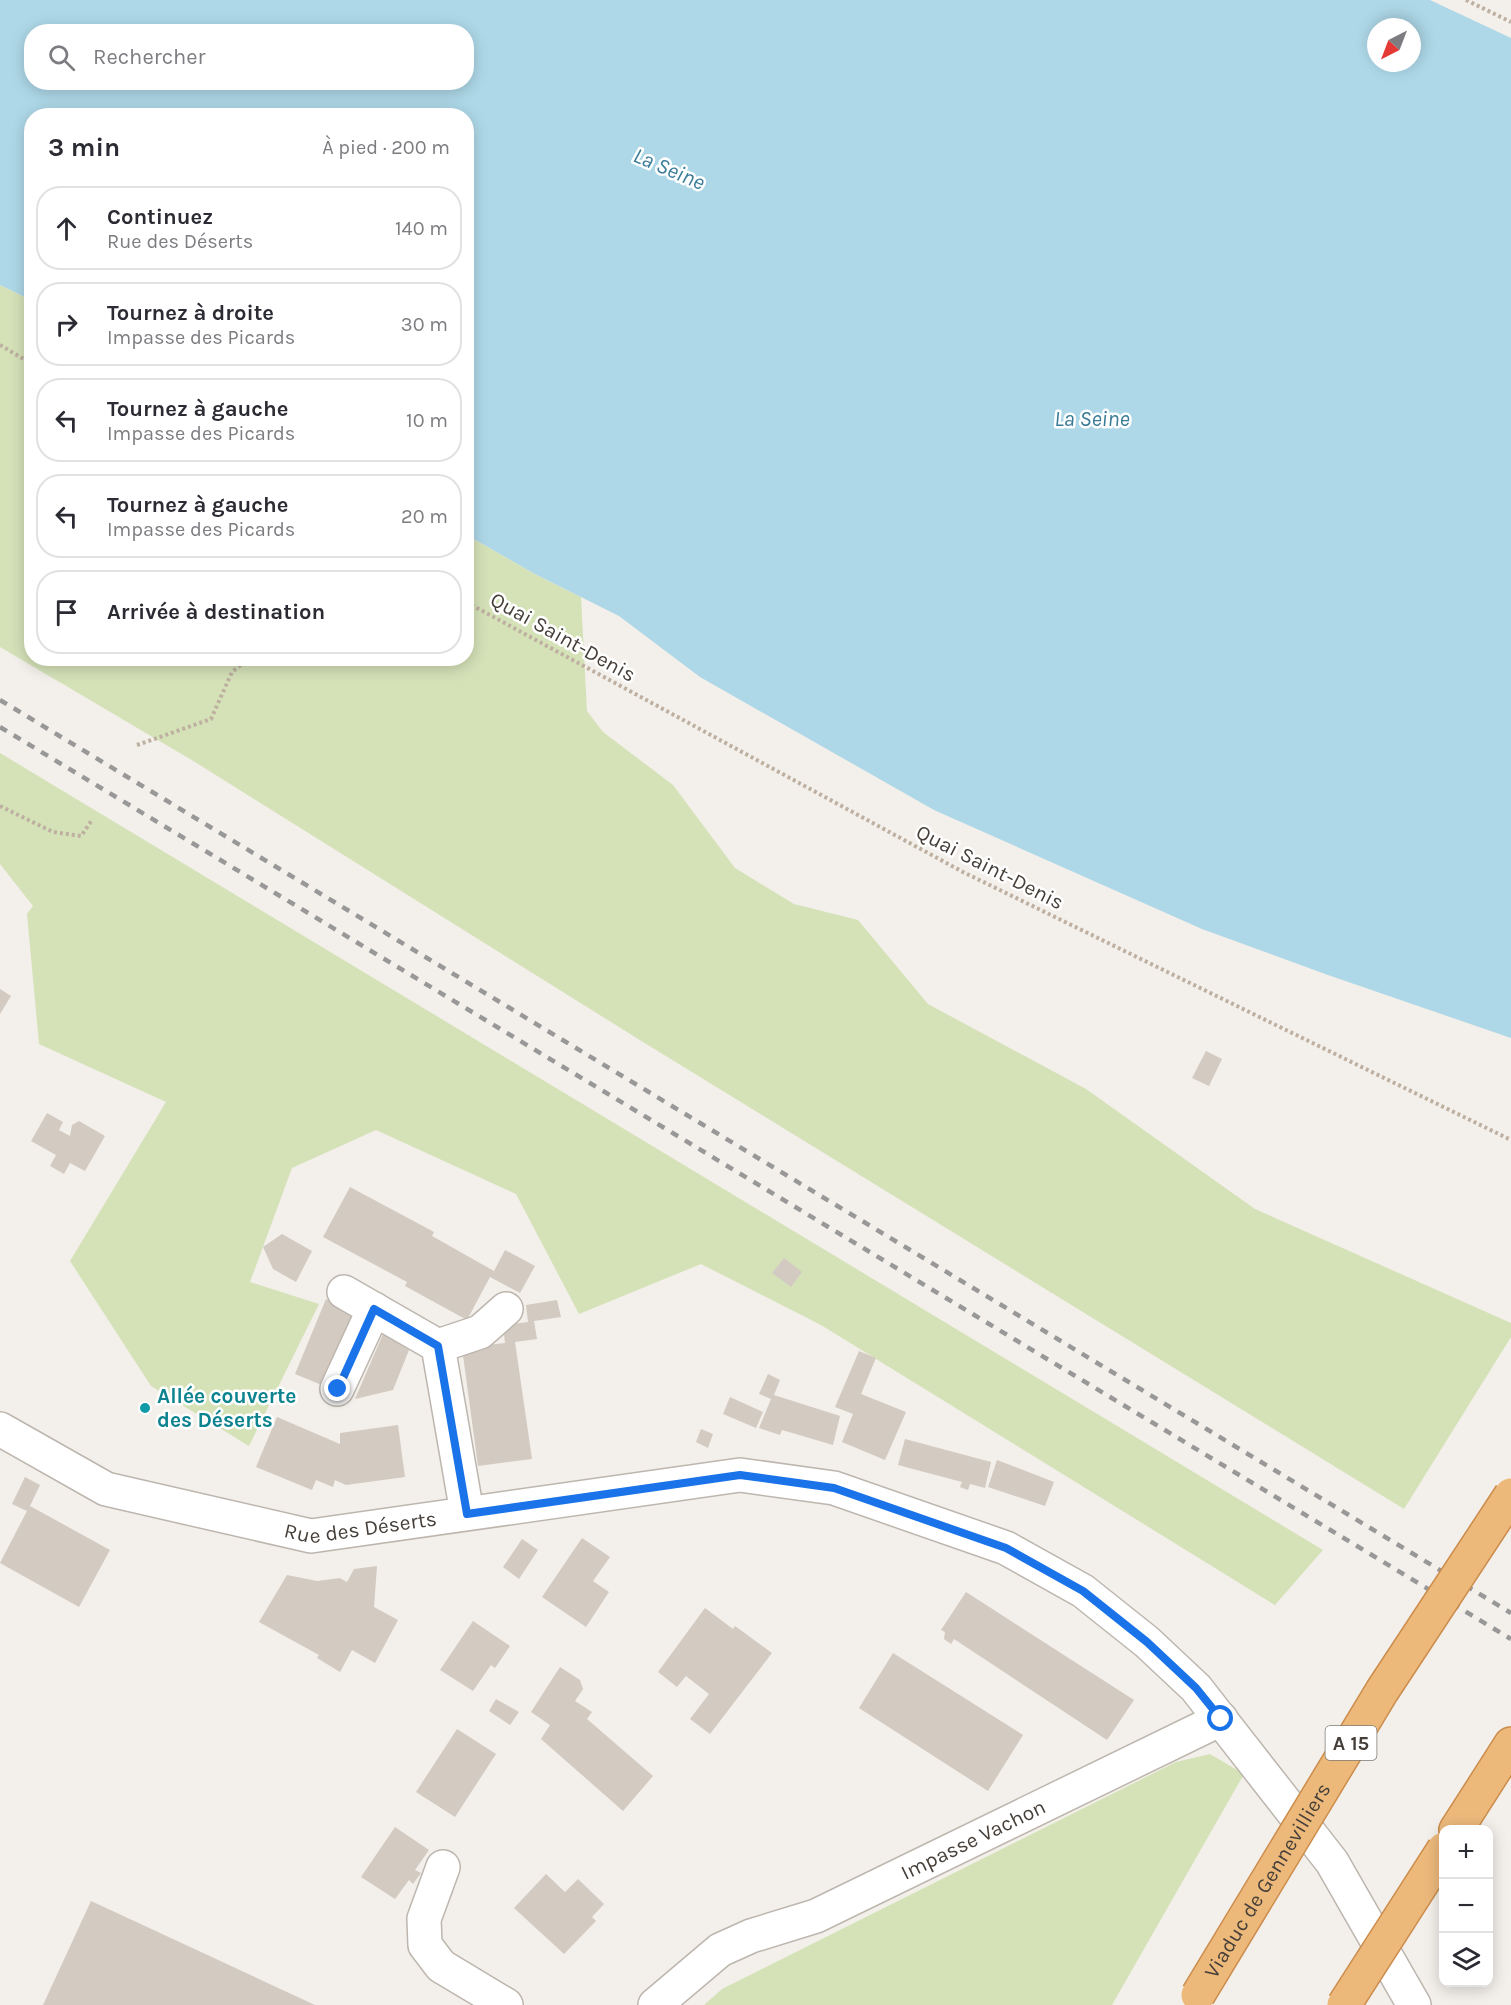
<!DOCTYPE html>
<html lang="fr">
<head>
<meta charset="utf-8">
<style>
	body { margin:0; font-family:Karla,sans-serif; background:#f2f2f3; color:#2b2b33 }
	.controls { position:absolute; right:18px; bottom:18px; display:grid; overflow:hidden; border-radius:12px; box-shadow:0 3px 15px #0003 }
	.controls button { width:54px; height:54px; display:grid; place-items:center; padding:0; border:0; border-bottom:2px solid #e1e1e2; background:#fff; color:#2b2b33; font:30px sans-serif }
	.compass { position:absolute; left:1367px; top:18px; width:54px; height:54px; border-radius:50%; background:#fff; box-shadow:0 3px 15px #0003; rotate:222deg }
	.stop { position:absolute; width:18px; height:18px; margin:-14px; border:4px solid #1a73e8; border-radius:50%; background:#fff }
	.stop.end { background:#1a73e8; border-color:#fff; box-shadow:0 2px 6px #0008 }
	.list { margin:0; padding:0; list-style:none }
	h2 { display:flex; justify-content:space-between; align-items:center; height:78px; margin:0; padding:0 24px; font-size:26px }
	h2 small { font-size:20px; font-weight:400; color:#7c7c81 }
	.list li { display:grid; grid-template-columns:39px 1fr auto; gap:18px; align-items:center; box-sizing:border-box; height:84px; margin:0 12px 12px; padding:0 12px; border:2px solid #e1e1e2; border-radius:24px }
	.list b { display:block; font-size:22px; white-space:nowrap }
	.list p { margin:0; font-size:20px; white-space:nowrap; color:#7c7c81 }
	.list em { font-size:20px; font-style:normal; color:#7c7c81 }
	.icon { flex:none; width:33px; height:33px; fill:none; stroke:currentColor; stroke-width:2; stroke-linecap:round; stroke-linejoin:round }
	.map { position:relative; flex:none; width:1511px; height:2005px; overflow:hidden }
	.search { position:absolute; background:#fff; box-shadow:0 3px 15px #0003; left:24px; top:24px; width:450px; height:66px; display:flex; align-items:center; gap:15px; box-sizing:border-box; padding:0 21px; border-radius:24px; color:#7c7c81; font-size:22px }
	.panel { position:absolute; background:#fff; box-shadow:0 3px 15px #0003; left:24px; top:108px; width:450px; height:558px; border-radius:24px }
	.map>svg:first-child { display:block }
	.green { fill:#d5e2b8 }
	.water { fill:#aed8e8; fill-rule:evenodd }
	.building { fill:#d3cac1 }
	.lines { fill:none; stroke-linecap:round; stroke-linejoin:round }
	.minor-casing { stroke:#bdb6ae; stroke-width:36 }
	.highway-casing { stroke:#cb8c4c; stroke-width:36 }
	.path { stroke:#beb0a1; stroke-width:4; stroke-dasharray:3 3; stroke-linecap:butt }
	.minor { stroke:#fff; stroke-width:33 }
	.highway { stroke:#edb97b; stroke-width:33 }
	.rail { stroke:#989898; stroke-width:4.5; stroke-dasharray:8 8; stroke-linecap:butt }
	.highway-bridge-casing { stroke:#cb8c4c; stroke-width:36; stroke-linecap:butt }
	.highway-bridge { stroke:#edb97b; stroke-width:33 }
	.route { stroke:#1a73e8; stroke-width:8 }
	.culture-dot { fill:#0f9aa8; stroke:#fff; stroke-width:2 }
	.labels { text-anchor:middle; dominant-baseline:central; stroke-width:5; stroke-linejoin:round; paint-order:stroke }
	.shield { fill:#fff; stroke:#7e7974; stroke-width:1.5 }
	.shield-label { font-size:20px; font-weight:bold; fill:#463f39 }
	.street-label { font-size:21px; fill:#463f39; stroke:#fff }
	.culture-label { font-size:21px; font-weight:bold; fill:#0d838f; stroke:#fff; text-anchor:start }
	.water-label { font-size:22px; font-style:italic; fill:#3a7b97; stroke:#fff }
</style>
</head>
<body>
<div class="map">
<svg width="1511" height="2005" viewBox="0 0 1511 2005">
	<rect width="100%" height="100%" fill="#f3efea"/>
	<path class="green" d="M0 285 31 300 32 658H466L467 535 533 573 581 597 587 711 603 732 673 785 735 868 794 904 858 920 928 1004 1086 1089 1255 1209 1511 1323V1337L1404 1509 643 1042 195 762 0 647Z
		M0 753 1323 1550 1275 1605 821 1325 701 1264 579 1314 516 1194 376 1130 292 1168 250 1282 319 1304 249 1446 151 1386 70 1261 166 1102 39 1044 27 914 33 906 0 864Z
		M1210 1754 1244 1774 1112 2005H704L722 1989 1176 1762Z"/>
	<path class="water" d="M0 0H1430L1511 38V1038L1328 975 1202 929 934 810 700 677 619 616 533 573 467 535 466 116H32L31 300 0 285ZM1376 27H1412V63H1376ZM32 32H466V82H32Z"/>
	<path class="building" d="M0 989 11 996 0 1014Z
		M1206 1051 1222 1059 1209 1086 1192 1078Z
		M47 1113 63 1122 59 1130 70 1136 72 1125 79 1121 105 1136 85 1171 70 1163 64 1174 50 1166 56 1155 31 1141Z
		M350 1187 434 1232 432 1236 494 1271 505 1250 535 1266 520 1293 490 1277 467 1320 405 1286 407 1282 323 1237Z
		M282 1234 312 1251 296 1282 273 1269 263 1247Z
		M784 1258 802 1272 791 1287 772 1273Z
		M326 1299 353 1315 324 1386 295 1374Z
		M557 1300 561 1317 534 1321 537 1339 515 1342 532 1459 478 1466 462 1348 505 1343 503 1325 528 1322 526 1305Z
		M383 1334 409 1350 393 1390 355 1399Z
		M859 1351 876 1358 861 1394 906 1412 885 1460 842 1442 853 1414 835 1407Z
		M768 1374 780 1380 774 1395 840 1416 833 1445 782 1430 780 1435 759 1428 771 1399 759 1394Z
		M730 1397 763 1412 756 1428 723 1414Z
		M277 1417 340 1444V1433L398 1425 405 1477 346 1485 335 1480 333 1487 316 1480 312 1490 256 1467Z
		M701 1429 713 1434 708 1448 696 1442Z
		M905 1439 991 1462 985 1488 970 1484 968 1490 960 1487 962 1482 898 1465Z
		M997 1460 1054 1482 1045 1506 988 1487Z
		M25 1477 40 1485 30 1506 110 1550 79 1607 0 1563 27 1511 12 1504Z
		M582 1538 610 1557 593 1581 609 1592 586 1627 542 1597Z
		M522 1539 538 1550 519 1579 503 1567Z
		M377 1566 374 1607 398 1620 375 1663 352 1650 340 1672 317 1658 319 1655 259 1622 287 1575 317 1581 340 1578 347 1582 354 1569Z
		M966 1592 1134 1700 1107 1740 954 1639 951 1644 944 1639 945 1632 941 1630Z
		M705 1608 733 1629 735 1626 772 1653 710 1734 690 1719 709 1694 686 1676 677 1687 658 1672Z
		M473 1621 510 1646 495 1668 491 1665 473 1691 440 1670Z
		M893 1653 1023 1735 988 1791 859 1708Z
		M560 1667 580 1680 583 1689 575 1701 592 1712 587 1719 653 1776 623 1811 541 1739 550 1725 531 1712Z
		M496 1699 519 1712 510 1725 489 1711Z
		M457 1729 496 1754 455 1817 416 1792Z
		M395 1827 429 1850 415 1870 421 1873 413 1884 409 1880 395 1899 361 1877Z
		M546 1874 565 1892 578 1879 604 1904 592 1917 596 1921 564 1954 514 1908Z
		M91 1901 315 2005H43Z"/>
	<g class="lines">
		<g class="minor-casing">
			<g id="minor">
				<path d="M344 1292 438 1346 467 1513"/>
				<path d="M438 1346 480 1332 506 1309"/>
				<path d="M337 1389 374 1309"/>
				<path id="s1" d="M0 1429 106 1489 311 1536 740 1475 834 1488 1006 1548 1083 1591 1147 1642 1196 1688 1332 1862 1414 2005"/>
				<path d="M443 1867 424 1919 425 1945 441 1966 506 2005"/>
				<path id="s2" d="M655 2005 720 1950 751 1936 816 1916 1221 1719"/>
			</g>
		</g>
		<g class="highway-casing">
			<path id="highway" d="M1456 1830 1511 1744"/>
		</g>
		<path class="path" d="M1466 0 1511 22
			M0 345 32 364
			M466 602 963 872 1511 1140
			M137 745 211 719 232 672 250 658
			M0 806 53 832 81 836 92 820"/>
		<use href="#minor" class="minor"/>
		<use href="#highway" class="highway"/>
		<path class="rail" d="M0 700 1511 1613
			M0 727 1511 1639"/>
		<g class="highway-bridge-casing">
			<g id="highway-bridge">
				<path id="s3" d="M1198 1995 1382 1691 1511 1495"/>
				<path d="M1344 2005 1444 1849"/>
			</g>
		</g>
		<use href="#highway-bridge" class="highway-bridge"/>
	</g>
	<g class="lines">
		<path class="route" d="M338 1389 374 1309 438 1346 467 1514 740 1475 834 1488 1006 1548 1083 1591 1147 1642 1196 1688 1221 1719"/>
	</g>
	<circle class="culture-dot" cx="145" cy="1408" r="6"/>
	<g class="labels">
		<rect class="shield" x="1325.5" y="1726" width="51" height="34" rx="4.5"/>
		<g class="shield-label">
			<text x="1351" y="1743">A 15</text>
		</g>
		<g class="street-label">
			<text transform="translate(563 637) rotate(29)">Quai Saint-Denis</text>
			<text transform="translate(990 867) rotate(27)">Quai Saint-Denis</text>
			<text stroke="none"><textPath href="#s1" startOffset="382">Rue des Déserts</textPath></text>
			<text stroke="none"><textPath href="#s2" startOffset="362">Impasse Vachon</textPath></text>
			<text stroke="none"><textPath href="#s3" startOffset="134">Viaduc de Gennevilliers</textPath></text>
		</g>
		<g class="culture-label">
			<text x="157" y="1396">Allée couverte<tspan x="157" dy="24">des Déserts</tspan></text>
		</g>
		<g class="water-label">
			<text transform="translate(669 169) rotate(23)">La Seine</text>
			<text x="1092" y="419">La Seine</text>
		</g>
	</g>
</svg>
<div class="controls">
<button>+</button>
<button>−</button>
<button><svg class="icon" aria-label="layers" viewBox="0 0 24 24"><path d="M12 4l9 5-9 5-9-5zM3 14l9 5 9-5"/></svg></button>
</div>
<svg class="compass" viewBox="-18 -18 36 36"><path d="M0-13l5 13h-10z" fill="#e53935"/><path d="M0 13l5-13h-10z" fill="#7c7c81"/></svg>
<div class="stop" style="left:1221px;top:1719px"></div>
<div class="stop end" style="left:338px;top:1389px"></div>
<div class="search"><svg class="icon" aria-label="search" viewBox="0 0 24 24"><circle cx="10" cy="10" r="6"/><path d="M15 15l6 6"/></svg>Rechercher</div>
<section class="panel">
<h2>3 min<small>À pied · 200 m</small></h2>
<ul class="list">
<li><svg class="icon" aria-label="ahead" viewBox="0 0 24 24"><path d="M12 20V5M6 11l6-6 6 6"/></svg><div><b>Continuez</b><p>Rue des Déserts</p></div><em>140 m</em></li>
<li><svg class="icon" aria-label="right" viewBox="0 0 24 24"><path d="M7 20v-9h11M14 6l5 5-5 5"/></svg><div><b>Tournez à droite</b><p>Impasse des Picards</p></div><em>30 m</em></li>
<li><svg class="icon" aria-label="left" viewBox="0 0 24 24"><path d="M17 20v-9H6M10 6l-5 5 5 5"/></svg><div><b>Tournez à gauche</b><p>Impasse des Picards</p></div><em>10 m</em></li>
<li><svg class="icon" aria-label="left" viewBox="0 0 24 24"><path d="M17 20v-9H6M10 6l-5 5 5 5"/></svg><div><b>Tournez à gauche</b><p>Impasse des Picards</p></div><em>20 m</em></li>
<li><svg class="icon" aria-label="arrive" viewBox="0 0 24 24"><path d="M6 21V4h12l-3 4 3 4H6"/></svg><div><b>Arrivée à destination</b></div></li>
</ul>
</section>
</div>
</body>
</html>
